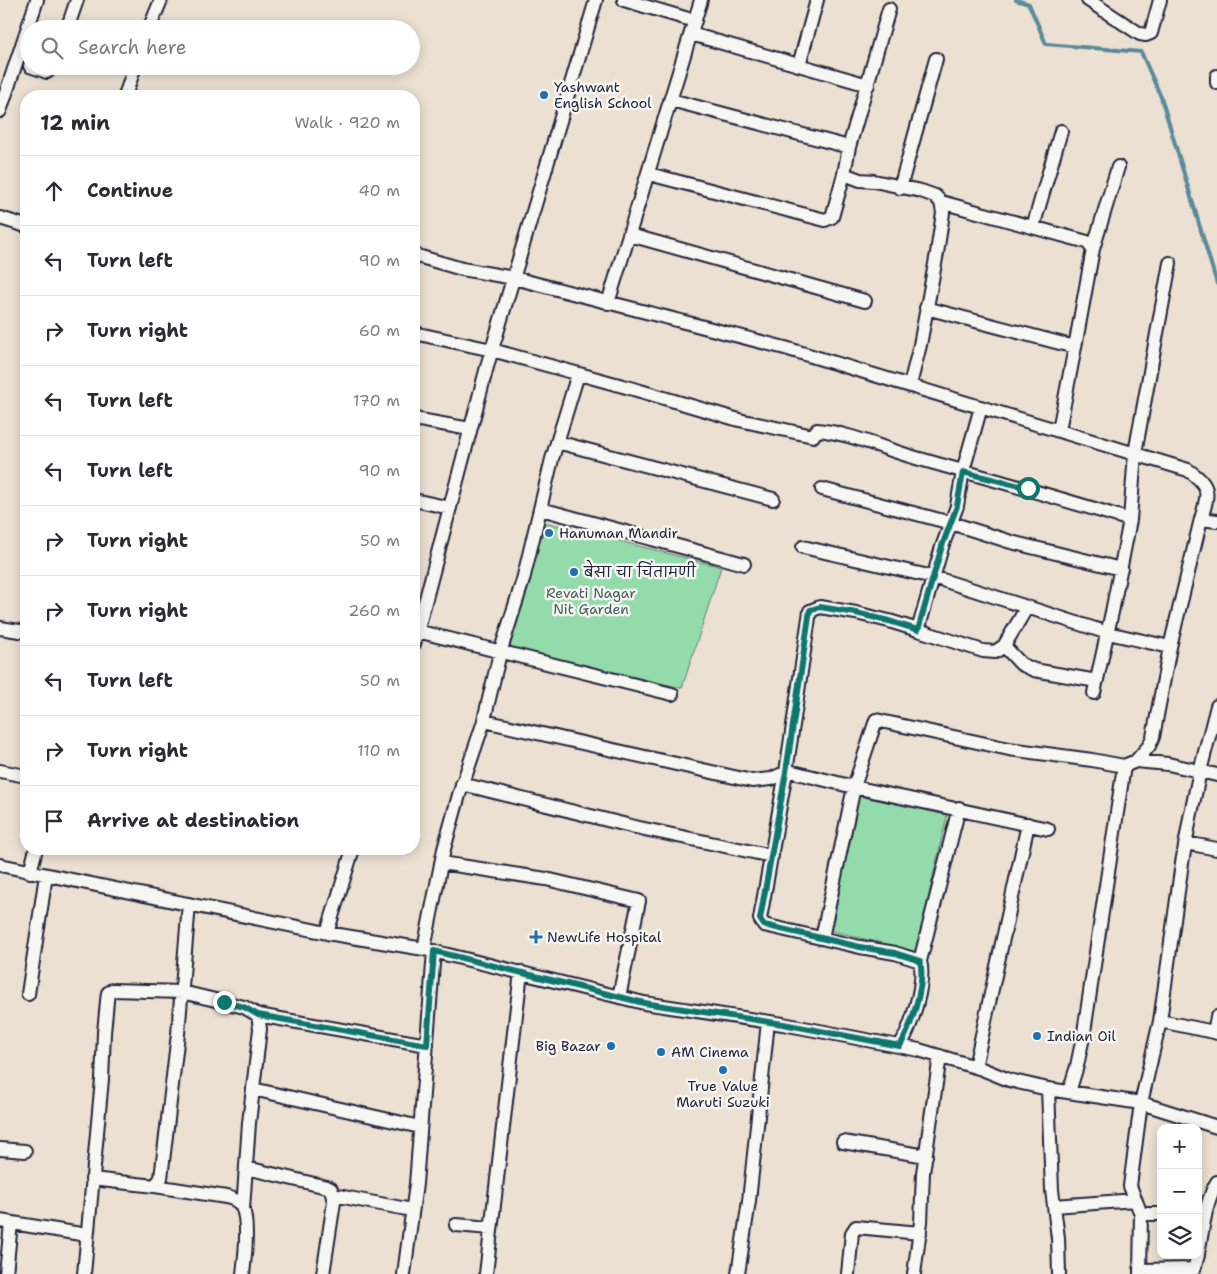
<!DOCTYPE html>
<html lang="en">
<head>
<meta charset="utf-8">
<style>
	body { margin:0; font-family:"Shantell Sans","Playpen Sans Deva",sans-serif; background:#f2f2f3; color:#2b2b33 }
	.controls { position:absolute; right:15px; bottom:15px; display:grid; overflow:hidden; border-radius:10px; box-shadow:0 2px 12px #0003 }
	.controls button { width:45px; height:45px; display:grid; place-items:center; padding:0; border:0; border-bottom:1px solid #e1e1e2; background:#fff; color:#2b2b33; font:25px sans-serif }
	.stop { position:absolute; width:15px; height:15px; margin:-11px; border:4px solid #0f766e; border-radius:50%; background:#fff }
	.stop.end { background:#0f766e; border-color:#fff; box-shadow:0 1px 5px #0008 }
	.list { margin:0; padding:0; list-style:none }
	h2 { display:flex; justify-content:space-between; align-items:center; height:65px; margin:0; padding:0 20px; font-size:21px }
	h2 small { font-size:16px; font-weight:400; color:#7c7c81 }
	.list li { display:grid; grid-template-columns:32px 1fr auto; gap:15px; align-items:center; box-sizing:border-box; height:70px; padding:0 20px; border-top:1px solid #e1e1e2 }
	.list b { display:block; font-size:19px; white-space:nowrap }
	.list em { font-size:16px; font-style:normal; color:#7c7c81 }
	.icon { flex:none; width:28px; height:28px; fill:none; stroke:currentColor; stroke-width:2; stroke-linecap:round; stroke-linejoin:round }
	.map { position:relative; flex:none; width:1217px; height:1274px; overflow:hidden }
	.search { position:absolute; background:#fff; box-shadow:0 2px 12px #0003; left:20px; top:20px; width:400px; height:55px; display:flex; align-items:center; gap:12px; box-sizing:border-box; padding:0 18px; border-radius:28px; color:#7c7c81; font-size:19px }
	.panel { position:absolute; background:#fff; box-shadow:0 2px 12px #0003; left:20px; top:90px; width:400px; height:765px; border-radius:20px }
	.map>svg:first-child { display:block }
	.green { fill:#93dbaa; stroke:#5a7e72 }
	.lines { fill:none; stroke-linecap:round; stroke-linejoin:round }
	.stream { stroke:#5a899b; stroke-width:4 }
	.minor-casing { stroke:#22223b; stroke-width:16 }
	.minor { stroke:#f6f6f2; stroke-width:12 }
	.route { stroke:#0f766e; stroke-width:6 }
	.poi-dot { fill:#1f6fb2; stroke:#f6f6f2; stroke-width:2 }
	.labels { text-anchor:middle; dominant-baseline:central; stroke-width:5; stroke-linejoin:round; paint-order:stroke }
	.poi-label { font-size:14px; fill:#22223b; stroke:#f6f6f2; text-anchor:start }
	.park-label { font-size:14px; fill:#445a5c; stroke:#f6f6f2 }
</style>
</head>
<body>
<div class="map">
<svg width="1217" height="1274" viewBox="0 0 1217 1274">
	<rect width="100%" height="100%" fill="#ebe0d1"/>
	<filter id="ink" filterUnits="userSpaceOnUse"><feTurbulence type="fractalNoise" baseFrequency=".02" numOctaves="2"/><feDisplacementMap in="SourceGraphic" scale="10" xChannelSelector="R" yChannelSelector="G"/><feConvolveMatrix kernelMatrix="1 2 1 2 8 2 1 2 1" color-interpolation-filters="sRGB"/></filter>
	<g filter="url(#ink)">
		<path class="green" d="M545 522 721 567 682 688 509 649Z
			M859 796 947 815 916 952 829 930Z"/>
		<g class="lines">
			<path class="stream" d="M1016 0 1029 4 1046 44 1141 52 1161 97 1217 284"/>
			<g class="minor-casing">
				<path id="minor" d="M624 0 695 21
					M1088 0 1140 34 1146 35 1151 33 1160 0
					M889 9 849 147 844 174 860 180 874 181 921 191 935 196 941 202 943 213 937 253 920 345 910 385
					M67 29 77 0
					M149 29 161 0
					M691 34 868 85
					M799 65 817 0
					M30 66 47 72 53 66
					M1217 76V83
					M125 96 135 66
					M671 100 849 147
					M0 111 37 0
					M649 174 825 220 832 217 844 174
					M900 188 936 59
					M941 202 1087 242 1093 249 1075 347
					M0 218 26 226
					M1033 227 1061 131
					M630 235 865 301
					M1093 249 1118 167
					M414 255 462 269 514 278 785 348 1188 470C1211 486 1209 493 1201 519L1217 521
					M608 303 701 0
					M926 308 1075 347 1059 430
					M414 333 492 350 630 388 739 420 813 436 817 430C850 433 881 448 913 457 986 478 1058 497 1130 520
					M414 419 470 429
					M557 442 773 499
					M822 489 951 523 1011 542 1121 569
					M414 500 450 508
					M541 509 744 564
					M803 547 933 577 1108 633 1170 647
					M0 628 26 632
					M918 630 983 651 995 652 1004 646 1027 607
					M417 631 672 694
					M414 644 488 363 596 0
					M1004 646 1021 664 1034 670 1097 681
					M1094 693 1112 612 1130 520 1135 453 1170 263
					M484 721 752 781 771 779 789 771 854 787 1048 829
					M1136 761 1149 746 1153 737 1170 647 1201 519
					M0 771 26 776
					M462 784 635 827 772 856
					M1186 843 1217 849
					M441 863 546 879 639 901 619 997
					M0 865 327 933 424 949 644 1003 783 1024 919 1050 982 1069 1009 1080 1048 1089 1141 1103 1217 1127
					M30 872 36 849
					M327 933 353 849
					M822 938 854 787 876 720 1009 749 1092 760 1124 766 1136 761 1168 764 1217 775
					M424 949 444 849 459 795 483 724 500 653 523 580 552 459 578 374
					M920 961 959 808
					M28 994 46 875
					M258 1015 427 1045
					M1217 1017 1214 1032 1217 1033
					M1160 1021 1214 1032
					M900 1046C911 1027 926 983 920 961L895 953 860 947 764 925 760 919 786 772 810 611 820 607 856 613 889 621 918 630 942 547 957 506 963 471 981 407
					M975 1067 1028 824
					M253 1089 420 1127
					M1048 1089 1052 1190 1058 1238 1059 1274
					M1069 1092 1077 1066 1084 1032 1124 766
					M843 1142 926 1156
					M0 1149 25 1151
					M247 1168 327 1187 331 1189 334 1202 323 1274
					M92 1179 155 1186 161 1178 178 1034 189 904
					M155 1186 226 1197C232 1198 239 1201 242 1207 249 1221 245 1258 243 1274
					M333 1195 412 1210
					M1054 1206 1136 1200
					M1141 1214H1161
					M0 1221 87 1235
					M456 1225 490 1228
					M1198 1253C1203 1230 1205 1202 1217 1182
					M1141 1270 1194 1269 1198 1255
					M6 1274 11 1223
					M84 1274 102 1079 104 1033 107 1001 108 993 112 990 182 992 244 1007 258 1015 260 1029 249 1123 243 1209
					M404 1274 416 1184 434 951
					M486 1274 521 972
					M738 1274 749 1201 768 1022
					M848 1274 852 1233 856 1227 920 1233
					M914 1274 921 1222 923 1173 940 1056
					M1140 1274 1141 1214 1130 1186 1141 1103 1160 1021 1182 863 1190 818 1200 771 1217 706"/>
			</g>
			<use href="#minor" class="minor"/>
		</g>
	</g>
	<g class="lines" filter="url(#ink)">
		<path class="route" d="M224 1002 244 1007 258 1015 427 1045 434 951 644 1003 783 1024 900 1046C911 1027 926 983 920 961L895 953 860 947 764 925 760 919 786 772 810 610 820 607 856 613 889 621 918 630 942 546 957 506 963 472 1028 488"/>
	</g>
	<g class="poi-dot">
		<circle cx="544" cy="95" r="5"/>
		<circle cx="549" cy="533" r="5"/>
		<circle cx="574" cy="572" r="5"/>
		<path d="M533.5 929.5h5v5h5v5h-5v5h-5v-5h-5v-5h5z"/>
		<circle cx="1037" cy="1036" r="5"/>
		<circle cx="611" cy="1046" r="5"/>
		<circle cx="661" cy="1052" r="5"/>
		<circle cx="723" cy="1070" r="5"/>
	</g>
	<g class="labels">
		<g class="poi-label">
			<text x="554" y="87">Yashwant<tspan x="554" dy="16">English School</tspan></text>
			<text x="559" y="533">Hanuman Mandir</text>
			<text x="584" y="572">बेसा चा चिंतामणी</text>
			<text x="547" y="937">NewLife Hospital</text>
			<text x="1047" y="1036">Indian Oil</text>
			<text x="601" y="1046" text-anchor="end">Big Bazar</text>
			<text x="671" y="1052">AM Cinema</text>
			<text x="723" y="1086" text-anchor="middle">True Value<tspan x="723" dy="16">Maruti Suzuki</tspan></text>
		</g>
		<g class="park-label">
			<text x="591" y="593">Revati Nagar<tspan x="591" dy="16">Nit Garden</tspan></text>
		</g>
	</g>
</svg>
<div class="controls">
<button>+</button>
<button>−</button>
<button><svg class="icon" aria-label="layers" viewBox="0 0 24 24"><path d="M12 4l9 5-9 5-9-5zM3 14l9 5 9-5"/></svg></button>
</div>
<div class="stop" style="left:1028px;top:488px"></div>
<div class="stop end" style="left:224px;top:1002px"></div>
<div class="search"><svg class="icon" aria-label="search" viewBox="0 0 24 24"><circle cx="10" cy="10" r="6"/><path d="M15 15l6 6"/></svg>Search here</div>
<section class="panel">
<h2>12 min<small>Walk · 920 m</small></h2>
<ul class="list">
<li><svg class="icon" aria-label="ahead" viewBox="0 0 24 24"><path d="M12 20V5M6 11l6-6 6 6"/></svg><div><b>Continue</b></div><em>40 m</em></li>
<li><svg class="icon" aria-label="left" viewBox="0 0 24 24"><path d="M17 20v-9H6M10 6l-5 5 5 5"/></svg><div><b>Turn left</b></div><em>90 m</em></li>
<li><svg class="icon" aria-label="right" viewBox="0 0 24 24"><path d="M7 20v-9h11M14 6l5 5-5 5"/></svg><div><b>Turn right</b></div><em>60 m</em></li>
<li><svg class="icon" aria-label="left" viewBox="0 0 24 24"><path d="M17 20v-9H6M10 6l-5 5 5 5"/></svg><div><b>Turn left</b></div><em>170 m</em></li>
<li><svg class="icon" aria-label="left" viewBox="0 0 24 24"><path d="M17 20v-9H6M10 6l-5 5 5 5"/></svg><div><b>Turn left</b></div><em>90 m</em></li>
<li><svg class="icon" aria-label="right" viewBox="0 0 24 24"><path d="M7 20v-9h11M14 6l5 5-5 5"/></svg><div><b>Turn right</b></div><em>50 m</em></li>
<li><svg class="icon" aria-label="right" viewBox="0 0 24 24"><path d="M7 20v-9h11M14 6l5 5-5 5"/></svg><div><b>Turn right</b></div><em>260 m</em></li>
<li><svg class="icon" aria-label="left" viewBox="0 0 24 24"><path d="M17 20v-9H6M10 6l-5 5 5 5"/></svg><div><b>Turn left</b></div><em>50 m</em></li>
<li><svg class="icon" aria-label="right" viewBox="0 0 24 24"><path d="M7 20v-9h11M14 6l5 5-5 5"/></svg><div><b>Turn right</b></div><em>110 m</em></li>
<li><svg class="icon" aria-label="arrive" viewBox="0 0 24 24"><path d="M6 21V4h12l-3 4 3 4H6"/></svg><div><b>Arrive at destination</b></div></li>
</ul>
</section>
</div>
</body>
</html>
